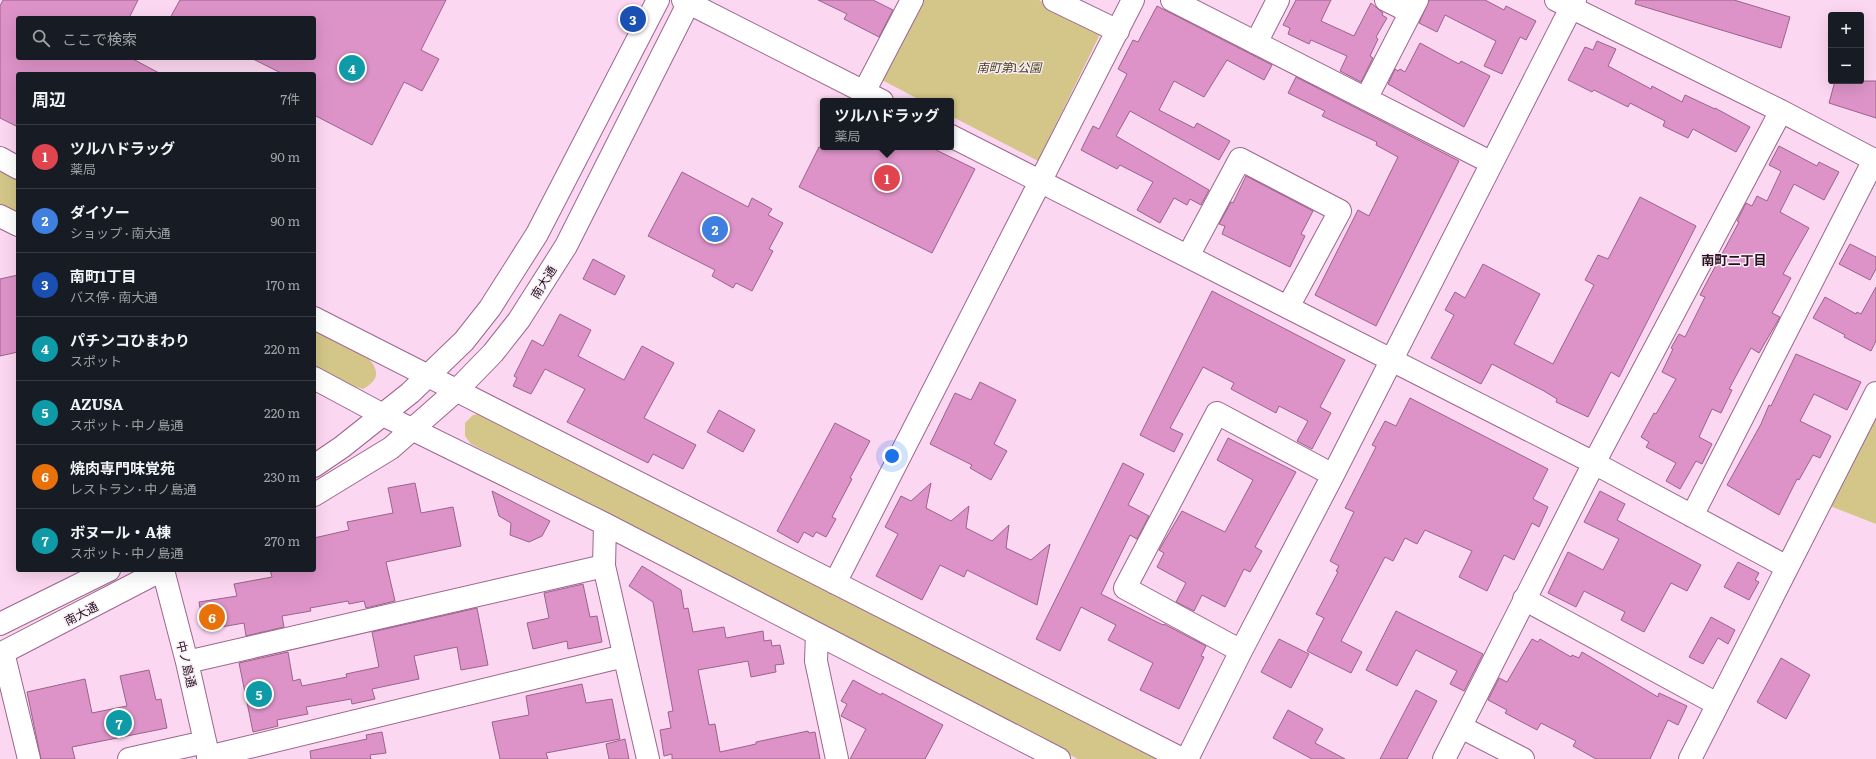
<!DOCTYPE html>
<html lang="ja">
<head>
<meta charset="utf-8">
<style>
	body { margin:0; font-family:Literata,"Noto Sans JP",serif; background:#242831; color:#f1f3f6 }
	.controls { position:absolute; right:12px; top:12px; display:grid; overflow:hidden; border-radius:4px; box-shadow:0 4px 16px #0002 }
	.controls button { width:36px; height:36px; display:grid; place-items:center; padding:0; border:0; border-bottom:1px solid #363941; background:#171b24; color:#f1f3f6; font:20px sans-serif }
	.you { position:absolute; left:892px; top:456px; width:14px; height:14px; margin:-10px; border:3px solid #fff; border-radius:50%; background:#1a73e8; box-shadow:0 0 0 6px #1a73e833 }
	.badge { display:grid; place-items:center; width:26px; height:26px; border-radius:50%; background:#2563eb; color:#fff; font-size:13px; font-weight:700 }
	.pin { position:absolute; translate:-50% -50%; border:2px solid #fff; box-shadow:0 1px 4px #0006 }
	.popup { position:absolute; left:820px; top:98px; width:134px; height:52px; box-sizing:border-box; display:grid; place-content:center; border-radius:4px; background:#171b24; filter:drop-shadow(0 1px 3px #0005); font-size:13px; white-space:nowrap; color:#9ea1a6 }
	.popup b { font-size:15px; color:#f1f3f6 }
	.popup::after { content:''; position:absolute; left:50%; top:100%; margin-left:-8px; border:8px solid transparent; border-top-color:#171b24 }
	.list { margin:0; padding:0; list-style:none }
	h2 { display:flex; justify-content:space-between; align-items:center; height:52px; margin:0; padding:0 16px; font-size:17px }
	h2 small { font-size:13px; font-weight:400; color:#9ea1a6 }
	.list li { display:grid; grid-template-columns:26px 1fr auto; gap:12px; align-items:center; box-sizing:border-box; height:64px; padding:0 16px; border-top:1px solid #363941 }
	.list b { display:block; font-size:15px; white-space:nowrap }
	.list p { margin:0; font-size:13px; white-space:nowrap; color:#9ea1a6 }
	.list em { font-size:13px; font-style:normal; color:#9ea1a6 }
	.icon { flex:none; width:22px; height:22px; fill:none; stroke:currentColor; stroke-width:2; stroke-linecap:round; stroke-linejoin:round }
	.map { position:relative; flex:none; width:1876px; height:759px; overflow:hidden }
	.search { position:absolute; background:#171b24; box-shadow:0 4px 16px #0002; left:16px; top:16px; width:300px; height:44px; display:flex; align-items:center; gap:10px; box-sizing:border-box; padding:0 14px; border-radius:4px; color:#9ea1a6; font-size:15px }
	.panel { position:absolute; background:#171b24; box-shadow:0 4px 16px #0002; left:16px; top:72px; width:300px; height:500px; border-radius:4px }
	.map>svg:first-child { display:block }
	.green { fill:#d3c688 }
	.building { fill:#dd93c8; stroke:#9a638a }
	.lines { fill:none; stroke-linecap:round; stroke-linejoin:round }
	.minor-casing { stroke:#9d668e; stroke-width:24 }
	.minor { stroke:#fff; stroke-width:22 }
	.labels { text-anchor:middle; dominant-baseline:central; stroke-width:3; stroke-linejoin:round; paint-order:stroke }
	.park-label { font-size:12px; font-style:italic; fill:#48401a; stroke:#f9edf5 }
	.street-label { font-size:12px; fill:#240f1e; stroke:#f9edf5 }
	.neighbourhood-label { font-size:13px; font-weight:bold; fill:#240f1e; stroke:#f9edf5 }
</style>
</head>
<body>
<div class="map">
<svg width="1876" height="759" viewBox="0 0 1876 759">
	<rect width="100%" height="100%" fill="#fcd7f1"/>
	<path class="green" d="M921 0H1039L1102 30 1038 161 951 116V101H922L880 79Z
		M0 170 18 180V216L0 207Z
		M314 331 369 359C381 373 377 381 363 389L348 384 314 367Z
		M1876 393V524L1820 502Z
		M484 413 1165 759H1078L803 619 471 444 465 436V423L473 415Z"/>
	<path class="building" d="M3 0H138L129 18H18V58H131L161 74H18V127L0 118V6Z
		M180 0H446L421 50 439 59 422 91 404 82 372 145 314 115V74H283L251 58H314V18H170Z
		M818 0H873L893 10 879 37 844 19 847 14Z
		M1296 0H1331L1321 21 1354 36 1371 3 1383 13 1382 15 1387 18 1376 37 1378 39 1370 56 1373 58 1361 82 1340 71 1347 56 1311 40 1309 44 1288 34 1290 28 1283 25Z
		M1429 0H1485L1504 10 1506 6 1536 21 1526 40 1520 37 1502 74 1484 66 1496 41 1445 15 1437 32 1419 23Z
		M1636 0H1734L1790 17 1781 48 1635 4Z
		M1157 6 1272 65 1264 80 1227 60 1204 97 1174 81 1159 110 1194 128 1197 123 1230 141 1219 160 1130 111 1116 136 1209 190 1201 205 1190 199 1187 205 1174 198 1160 223 1137 210 1153 182 1120 165 1117 169 1081 150 1093 126 1099 129 1127 74 1118 69 1133 40 1138 42Z
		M1597 41 1616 49 1608 66 1651 89 1652 86 1682 102 1685 95 1715 109V108L1750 127 1736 152 1693 129 1688 138 1663 126 1665 121 1630 103 1628 107 1594 90 1592 92 1568 80 1585 47 1593 50Z
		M1420 43 1459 64 1461 61 1490 76 1464 127 1388 84 1395 69 1398 71 1400 69 1405 72Z
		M1296 77 1459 161 1376 326 1315 295 1358 210 1369 216 1398 157 1376 145 1377 142 1322 116 1325 111 1288 93Z
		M1835 81H1876V118L1829 103Z
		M1779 146 1817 166 1819 162 1839 172 1824 200 1794 184 1780 212 1809 228 1783 274 1791 278 1772 313 1780 317 1759 353 1751 348 1729 389 1732 390 1721 413 1712 409 1699 437 1712 444 1702 464 1696 461 1680 489 1666 481 1676 463 1646 447 1649 442 1641 437 1654 413 1656 414 1676 379 1662 372 1673 349 1671 348 1679 334 1685 337 1705 297 1700 295 1739 222 1737 221 1746 203 1752 206 1757 196 1767 201 1781 171 1769 165Z
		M819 147H930L975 169 932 253 799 187Z
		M682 172 748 207 752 198 772 209 768 215 783 223 769 249 773 251 752 291 736 283 733 288 712 276 715 270 648 236Z
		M1246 176 1313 211 1301 234 1305 236 1290 267 1222 234 1225 226 1219 224 1231 202 1233 203Z
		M1640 197 1696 226 1619 377 1611 372 1588 417 1556 402 1557 399 1544 391 1492 364 1481 384 1431 358 1454 315 1445 310 1455 292 1465 298 1483 264 1540 294 1514 344 1553 364 1594 285 1585 280 1598 255 1608 259Z
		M1850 244 1876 257V269L1870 280 1839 264Z
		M593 259 625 276 615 295 583 279Z
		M18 275V352L0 356V279Z
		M1876 287V341L1871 351 1844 337 1845 335 1813 318 1825 297 1856 314 1857 312 1861 314Z
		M1212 291 1345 360 1320 407 1331 413 1312 449 1297 441 1308 421 1279 406 1276 413 1231 389 1234 383 1203 367 1170 428 1183 434 1174 452 1140 435Z
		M560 314 591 330 578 356 624 380 642 346 674 363 644 418 696 445 683 469 653 454 648 463 567 422 585 389 545 369 531 394 513 386 517 378 514 376 532 340 543 346Z
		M1796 354 1861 382 1847 410 1814 394 1800 421 1831 436 1820 458 1813 455 1799 480 1797 479 1779 515 1727 485 1761 424 1769 405 1771 406Z
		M980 382 1016 400 994 444 1007 451 991 480 970 468 972 465 930 444 955 393 971 400Z
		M1410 398 1548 469 1533 499 1548 507 1539 527 1532 523 1514 560 1504 555 1487 591 1459 577 1472 551 1425 530 1417 544 1405 538 1393 561 1385 557 1341 641 1362 652 1351 673 1307 651 1324 618 1316 614 1338 572 1336 571 1339 566 1330 561 1354 512 1345 508 1376 447 1372 445 1385 421 1396 426Z
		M719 410 755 430 743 452 707 432Z
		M835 423 870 441 850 478 852 479 832 517 836 519 826 537 816 532 813 537 804 532 798 543 777 531Z
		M1228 438 1296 472 1255 547 1262 551 1250 572 1244 569 1225 607 1202 595 1194 611 1176 602 1186 583 1157 567 1164 553 1159 550 1182 511 1225 532 1253 480 1217 460Z
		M1123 463 1144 474 1128 505 1149 516 1137 539 1130 535 1101 594 1163 625 1164 624 1206 646 1201 656 1204 657 1179 709 1140 690 1153 663 1108 640 1116 625 1081 607 1060 651 1036 639Z
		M415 483 421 513 453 507 461 546 386 562 395 601 366 608 364 601 349 604 348 601 310 608 311 611 282 616 284 627 246 636 244 623 204 630 199 602 237 596 234 584 272 577 270 570H314V538L349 530 347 522 393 513 388 488Z
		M931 483 926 508 951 521 969 506 966 528 992 541 1009 525 1006 548 1031 560 1050 544 1037 605 967 570 964 577 940 565 922 600 876 576 898 534 885 527 901 496 911 501Z
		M492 491 550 521 542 536 529 542 510 535 511 523 499 516Z
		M1600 491 1625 504 1617 520 1701 565 1687 591 1671 583 1644 632 1621 620 1625 612 1584 591 1576 607 1548 593 1568 552 1603 570 1619 539 1584 522Z
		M1738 562 1759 573 1755 580 1759 582 1749 600 1724 587Z
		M642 566 681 590 684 609 688 608 693 632 724 627 726 638 763 631 764 641 771 640 772 646 780 645 784 664 775 665 776 672 751 677 748 661 698 670 709 725 715 724 720 752 756 744V742L808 731 809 733 815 732 820 759H672V754L664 756 660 730 671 728 668 712 673 711 653 602 629 586Z
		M583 584 590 617 597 616 602 642 568 649 567 641 533 649 527 623 549 618 544 593Z
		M477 608 488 665 461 670 457 647 414 656 419 679 372 689 375 699 352 704 351 699 306 707 308 714 277 720 278 726 253 732 239 663 288 652 293 681 300 679 302 686 347 677 346 674 379 667 372 632Z
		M1396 611 1483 654 1464 691 1450 684 1457 671 1416 650 1397 686 1366 670Z
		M1711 617 1735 630 1728 644 1718 638 1703 664 1689 657Z
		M1279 639 1309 654 1291 688 1261 672Z
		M1532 639 1538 642 1540 639 1571 657 1572 655 1579 658 1582 652 1658 697 1659 693 1687 706 1678 725 1668 720 1650 759H1596L1573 746 1576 741 1541 723 1537 730 1505 713 1507 710 1488 700 1499 678 1507 682Z
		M1781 658 1810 675 1786 719 1757 702Z
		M149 670 156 700 161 699 167 728 72 747 75 759H41L27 692 85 679 92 713 127 706 120 676Z
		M853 680 881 695 882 693 943 725 925 759H850L866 729 841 716 847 704 841 701Z
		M582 684 586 703 612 699 620 739 546 753 548 759H500L492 722 529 715 526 696Z
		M1416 690 1437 701 1407 759H1380Z
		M1288 710 1323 729 1315 743 1345 759H1312L1273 738Z
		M382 732 386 753 370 755 371 759H311L310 751 367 739 366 735Z
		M625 739 629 759H609L606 744Z"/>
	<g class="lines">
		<g class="minor-casing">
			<path id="minor" d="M683 0 882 101
				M1054 0 1118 31
				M1172 0 1492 163
				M1386 0 1410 12
				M1556 0 1781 111 1876 161
				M1256 43 1278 0
				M864 92 912 0
				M1366 99 1417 0
				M951 136 1594 463 1787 567
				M0 158 18 168
				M0 216 18 225
				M1188 256 1240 159 1340 211 1288 307
				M314 318 1182 759
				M314 378 383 415 605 524 1059 759
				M314 466 342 447 410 393 464 341 490 308 537 234 658 0
				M314 495 391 448 457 390 493 353 519 320 566 246 690 0
				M1692 516 1874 160
				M605 524 604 566 648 759
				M163 570 187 662 209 759
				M835 583 1133 0
				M1524 599 1717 704
				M0 624 109 570
				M817 634 816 661 837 759
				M1241 651 1125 588 1217 413 1333 475
				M3 652 29 759
				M0 654 162 570
				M187 662 604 566
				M1461 727 1523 759
				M208 757 624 656
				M129 759 205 742
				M1187 759 1241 651 1333 475 1575 0
				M1444 759 1594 463 1781 111
				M1690 759 1876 393"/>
		</g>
		<use href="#minor" class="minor"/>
	</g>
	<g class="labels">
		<g class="park-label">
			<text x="1009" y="67">南町第1公園</text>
		</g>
		<g class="street-label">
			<text transform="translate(543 282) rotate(-58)">南大通</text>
			<text transform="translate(81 613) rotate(-27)">南大通</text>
			<text transform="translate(187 664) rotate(76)">中ノ島通</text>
		</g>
		<g class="neighbourhood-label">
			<text x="1734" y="259">南町二丁目</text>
		</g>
	</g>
</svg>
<div class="controls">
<button>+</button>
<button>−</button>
</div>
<div class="you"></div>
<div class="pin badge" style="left:887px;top:178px;background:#e0444e">1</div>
<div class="popup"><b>ツルハドラッグ</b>薬局</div>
<div class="pin badge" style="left:715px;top:229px;background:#3f7fe0">2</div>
<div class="pin badge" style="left:633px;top:19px;background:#1a4fb4">3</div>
<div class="pin badge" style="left:352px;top:68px;background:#0f9aa8">4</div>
<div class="pin badge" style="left:259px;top:694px;background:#0f9aa8">5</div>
<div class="pin badge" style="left:212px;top:617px;background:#e8710a">6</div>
<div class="pin badge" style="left:119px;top:723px;background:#0f9aa8">7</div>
<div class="search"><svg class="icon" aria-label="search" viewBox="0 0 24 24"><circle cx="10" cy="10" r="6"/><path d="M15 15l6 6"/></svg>ここで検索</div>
<section class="panel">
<h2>周辺<small>7件</small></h2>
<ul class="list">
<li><span class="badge" style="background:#e0444e">1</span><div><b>ツルハドラッグ</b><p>薬局</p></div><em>90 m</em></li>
<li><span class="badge" style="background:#3f7fe0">2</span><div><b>ダイソー</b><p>ショップ · 南大通</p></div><em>90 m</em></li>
<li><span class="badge" style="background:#1a4fb4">3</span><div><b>南町1丁目</b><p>バス停 · 南大通</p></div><em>170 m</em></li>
<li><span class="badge" style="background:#0f9aa8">4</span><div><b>パチンコひまわり</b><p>スポット</p></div><em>220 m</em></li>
<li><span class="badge" style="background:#0f9aa8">5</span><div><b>AZUSA</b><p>スポット · 中ノ島通</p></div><em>220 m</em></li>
<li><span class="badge" style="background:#e8710a">6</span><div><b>焼肉専門味覚苑</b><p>レストラン · 中ノ島通</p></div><em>230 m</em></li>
<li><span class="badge" style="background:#0f9aa8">7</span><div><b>ボヌール・A棟</b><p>スポット · 中ノ島通</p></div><em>270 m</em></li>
</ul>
</section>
</div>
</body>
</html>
